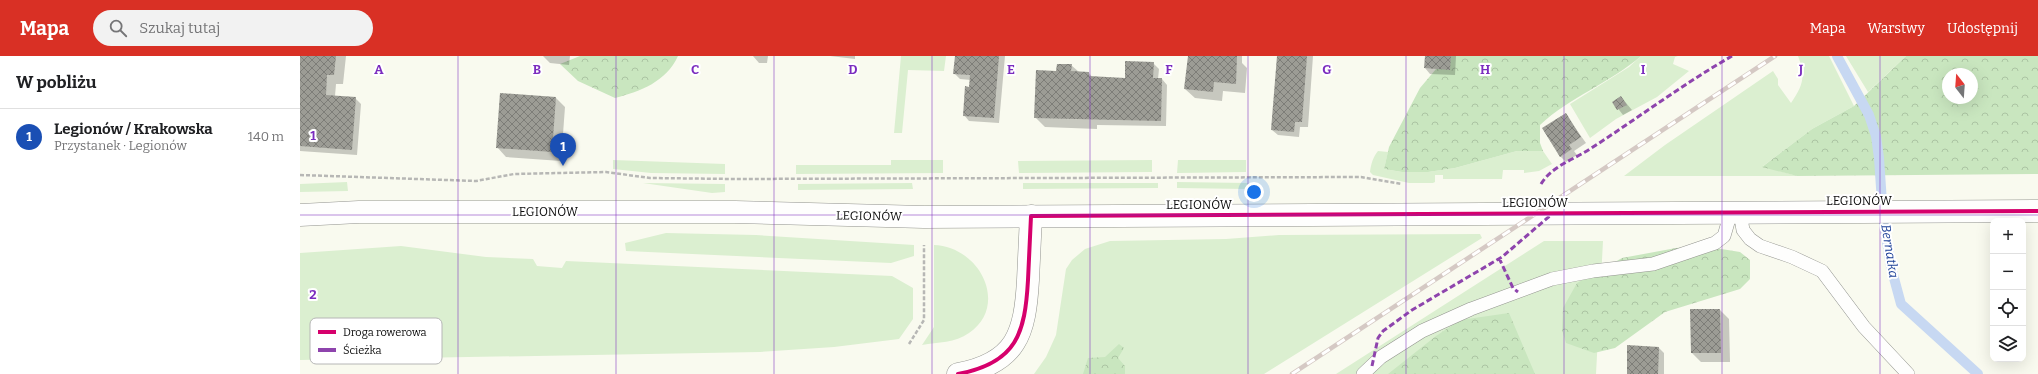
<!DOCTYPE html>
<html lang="pl">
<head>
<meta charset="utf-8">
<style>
	body { margin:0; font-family:Bitter,serif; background:#f2f2f2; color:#202124 }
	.controls { position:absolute; right:12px; bottom:12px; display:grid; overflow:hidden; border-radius:8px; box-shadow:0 4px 16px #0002 }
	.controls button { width:36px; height:36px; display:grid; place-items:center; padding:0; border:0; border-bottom:1px solid #e0e0e0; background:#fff; color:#202124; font:20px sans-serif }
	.compass { position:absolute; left:1642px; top:12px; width:36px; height:36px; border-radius:50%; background:#fff; box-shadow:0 4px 16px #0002; rotate:343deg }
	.you { position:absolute; left:954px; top:136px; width:14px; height:14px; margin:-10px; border:3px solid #fff; border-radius:50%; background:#1a73e8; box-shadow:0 0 0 6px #1a73e833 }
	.badge { display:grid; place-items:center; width:26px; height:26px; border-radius:50%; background:#d93025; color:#fff; font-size:13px; font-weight:700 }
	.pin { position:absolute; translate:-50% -33px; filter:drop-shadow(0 1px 2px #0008) }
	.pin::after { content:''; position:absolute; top:21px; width:14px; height:12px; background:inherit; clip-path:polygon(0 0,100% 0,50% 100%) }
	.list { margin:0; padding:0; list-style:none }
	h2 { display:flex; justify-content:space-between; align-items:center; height:52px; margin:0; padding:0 16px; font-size:17px }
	h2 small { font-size:13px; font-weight:400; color:#757577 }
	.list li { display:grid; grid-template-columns:26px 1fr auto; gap:12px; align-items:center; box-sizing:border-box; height:56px; padding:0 16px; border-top:1px solid #e0e0e0 }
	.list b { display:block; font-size:15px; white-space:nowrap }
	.list p { margin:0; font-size:13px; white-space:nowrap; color:#757577 }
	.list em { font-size:13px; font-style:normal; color:#757577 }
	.icon { flex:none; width:22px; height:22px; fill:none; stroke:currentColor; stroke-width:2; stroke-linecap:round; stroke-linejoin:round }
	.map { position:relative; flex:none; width:1738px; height:318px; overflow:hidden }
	header { display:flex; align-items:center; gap:24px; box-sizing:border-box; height:56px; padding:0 20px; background:#d93025; color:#fff }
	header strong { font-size:19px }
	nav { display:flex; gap:22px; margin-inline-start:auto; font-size:14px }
	.search { width:280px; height:36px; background:#f2f2f2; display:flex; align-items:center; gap:10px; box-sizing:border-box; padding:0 14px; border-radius:22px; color:#757577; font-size:15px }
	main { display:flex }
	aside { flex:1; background:#fff }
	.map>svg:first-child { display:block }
	.grass { fill:#dbefd0 }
	.forest { fill:url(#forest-crowns); fill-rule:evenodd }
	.shadow { fill:#0003 }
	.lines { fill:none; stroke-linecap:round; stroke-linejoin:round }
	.stream { stroke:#c7d8f2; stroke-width:10 }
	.building { fill:url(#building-cross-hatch) }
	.service-casing { stroke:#92938e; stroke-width:14 }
	.minor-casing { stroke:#92938e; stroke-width:23 }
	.tertiary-casing { stroke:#92938e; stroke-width:23 }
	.path { stroke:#b7b7b5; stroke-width:2.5; stroke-dasharray:4 2; stroke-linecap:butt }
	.service { stroke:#fefefd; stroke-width:13 }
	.minor { stroke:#fefefd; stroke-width:22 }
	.tertiary { stroke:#fefefd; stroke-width:22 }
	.rail-casing { stroke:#d5c9c4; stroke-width:4.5 }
	.rail { stroke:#fff; stroke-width:3; stroke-dasharray:9; stroke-linecap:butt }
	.quiet { stroke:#8e44ad; stroke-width:3; stroke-dasharray:6 3; stroke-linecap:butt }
	.cycleway-casing { stroke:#fff; stroke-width:6 }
	.cycleway { stroke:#d6006c; stroke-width:4 }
	.grid { fill:none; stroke:#7b2cbf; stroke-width:1; stroke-opacity:0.55 }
	.labels { text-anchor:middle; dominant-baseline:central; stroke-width:4; stroke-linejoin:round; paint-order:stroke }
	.street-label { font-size:12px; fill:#0b0b0b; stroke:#fff }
	.water-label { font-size:13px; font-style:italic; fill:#1b3f97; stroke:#fff }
	.key { fill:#fff; stroke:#b6b6b6; stroke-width:1 }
	.key-label { font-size:11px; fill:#0b0b0b }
	.grid-label { font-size:13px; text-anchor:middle; font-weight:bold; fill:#7b2cbf; stroke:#fff; stroke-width:4; stroke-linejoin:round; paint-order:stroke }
</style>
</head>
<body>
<header>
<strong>Mapa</strong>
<div class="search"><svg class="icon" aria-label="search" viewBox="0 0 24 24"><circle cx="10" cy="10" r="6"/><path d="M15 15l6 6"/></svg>Szukaj tutaj</div>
<nav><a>Mapa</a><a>Warstwy</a><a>Udostępnij</a></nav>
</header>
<main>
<aside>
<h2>W pobliżu<small></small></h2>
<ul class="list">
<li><span class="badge" style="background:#1a4fb4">1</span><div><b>Legionów / Krakowska</b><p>Przystanek · Legionów</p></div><em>140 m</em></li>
</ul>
</aside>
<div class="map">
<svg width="1738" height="318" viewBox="0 0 1738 318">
	<defs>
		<pattern id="forest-crowns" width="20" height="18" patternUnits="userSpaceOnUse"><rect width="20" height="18" fill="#c9e6bf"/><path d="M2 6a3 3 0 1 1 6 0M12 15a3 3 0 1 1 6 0" fill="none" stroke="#abc4a3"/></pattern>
		<pattern id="building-cross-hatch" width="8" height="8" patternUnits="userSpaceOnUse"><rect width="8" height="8" fill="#9c9c95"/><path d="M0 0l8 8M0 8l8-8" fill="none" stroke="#7d7d78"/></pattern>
	</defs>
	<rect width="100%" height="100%" fill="#f9faef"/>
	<path class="grass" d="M601 0H646L644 15 608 14 602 77H594Z
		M1341 0H1378L1375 1 1373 8 1389 15 1357 41 1316 63 1290 82 1270 48 1329 11Z
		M1498 0H1529L1554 50 1512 73 1463 110 1497 120H1324L1365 89 1473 15 1478 23V29L1491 47C1503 29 1506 21 1498 0Z
		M1546 0H1606L1568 36Z
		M1078 95 1088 96 1084 113 1102 116H1128L1155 112 1217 95H1243L1252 108 1239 115 1224 117V114H1203L1202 123H1143V119H1135V126L1133 127H1109L1073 119 1070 116C1071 108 1073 101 1078 95Z
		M313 104 425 108V118L351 117 313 113Z
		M591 104H643V117L496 118V109H591Z
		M852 104V116L719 117 718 105Z
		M878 104H946V116L877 117Z
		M47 126 48 135 0 136V128Z
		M877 126 948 127 947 133 877 132Z
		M343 127 425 128V136L412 137Z
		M612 127 613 133 498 134V128Z
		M723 127H858V132L723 133Z
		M366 177 456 179 614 189V200L591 207 326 195 325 187Z
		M1180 178 1182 182 964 318H734L746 301 756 279 766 213 772 204 785 193 810 185 926 183 979 179Z
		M1244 185H1303L1296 318H1036Z
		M634 189C681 191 709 250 669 277 655 287 638 286 622 289L634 271Z
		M101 190 186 201 233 203 237 210 262 212 266 205 592 220 613 232V263L599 283 534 291 460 296 0 304V197Z"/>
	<path class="forest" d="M280 0H378C366 26 341 35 315 42L278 25 260 8Z
		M1147 0H1341C1310 27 1270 41 1240 69V87L1243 95H1217L1155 112 1128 116H1102L1084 113 1089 91 1120 32Z
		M1606 0H1738V118L1497 120 1462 111 1512 73 1554 50ZM1648 18H1672V42H1648Z
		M1403 190 1440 196 1450 204V223L1440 233 1365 256 1315 292 1294 297 1266 287 1262 274 1263 252 1277 227 1322 202 1376 192Z
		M1209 257 1235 318H1088L1136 280 1160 264Z
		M819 288 824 292 818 302 825 310V318H783L788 302 805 301Z"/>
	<path class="shadow" d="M0 0H46L43 28H36L35 40 55 42 61 48 57 99 0 95Z
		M243 0H270L269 9 250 7Z
		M453 0H468L467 7H459Z
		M530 0H555V3Z
		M656 0H705L699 67 669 65 664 59 671 24 660 23 654 17Z
		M889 0H942V7L947 12 945 37 923 35 922 45 895 42 885 33Z
		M978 0H1013L1008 71H1000L999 81 978 79 972 74Z
		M1126 0H1156L1155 19 1130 18 1125 12Z
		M853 7 859 13 858 23H862L867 29 866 70 797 69V73L745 71 735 61 757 16 771 9 779 16 789 17 793 22 826 23Z
		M1321 41 1332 54 1323 59 1313 46Z
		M256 42 265 51 261 105 206 101 197 91Z
		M1266 59 1286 87 1274 95 1277 99 1266 106 1260 100Z
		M1420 254 1429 263 1430 306H1401L1392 297Z
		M1358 291 1364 297V318H1328Z"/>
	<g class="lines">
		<path class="stream" d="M1537 0 1569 59 1576 80 1579 102 1583 161 1591 211 1601 248 1678 318"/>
	</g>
	<path class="building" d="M0 0H36L34 19H27L26 39 56 41 52 94 0 90Z
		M655 0H699L694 62 663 60 665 30 669 31 670 19 653 18Z
		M888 0H937L936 28 914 26 913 36 884 33Z
		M977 0H1007L1002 66H995L994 76 971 74Z
		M1125 0H1151L1150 14 1124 12Z
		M825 5 854 6 853 22H862L861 65 734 62 736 14 756 15 757 8H772L771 15 789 16V20L825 22Z
		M200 37 256 41 252 96 196 92Z
		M1321 40 1327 49 1317 54 1312 46Z
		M1266 57 1281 81 1269 89 1272 93 1260 101 1242 72Z
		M1390 253H1420L1421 297H1391Z
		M1327 289 1359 291 1358 318H1327Z"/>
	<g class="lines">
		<g class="service-casing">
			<path id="service" d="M1440 156 1443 174 1450 183 1460 190 1492 201 1522 215 1564 271 1608 318
				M1063 318 1081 301 1122 275 1171 253 1252 223 1293 215 1353 208 1415 187 1424 180 1431 156"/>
		</g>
		<g class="minor-casing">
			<path id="minor" d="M658 318C717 307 725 277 728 224 729 202 730 181 731 160"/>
		</g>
		<g class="tertiary-casing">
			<path id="tertiary" d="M0 159 59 156H435L624 161 1738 155"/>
		</g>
		<path class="path" d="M0 119 176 125 214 118 306 116 350 122 435 123 1061 121 1102 128
			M609 288 624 264V189"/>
		<use href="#service" class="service"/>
		<use href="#minor" class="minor"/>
		<use href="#tertiary" class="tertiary"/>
		<g class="rail-casing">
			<path id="rail" d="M992 318 1475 0"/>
		</g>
		<use href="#rail" class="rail"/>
		<path class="quiet" d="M1241 128C1252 110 1273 104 1290 93 1338 62 1383 28 1432 0
			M1199 202 1213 232 1218 236
			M1072 310 1078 282 1083 275 1112 254 1202 201 1252 158"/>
		<g class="cycleway-casing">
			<path id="cycleway" d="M658 318C717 307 725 277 728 224 729 202 730 181 731 160L1738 155"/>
		</g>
		<use href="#cycleway" class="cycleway"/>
	</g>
	<path class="grid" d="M158 0V318M316 0V318M474 0V318M632 0V318M790 0V318M948 0V318M1106 0V318M1264 0V318M1422 0V318M1580 0V318M0 159H1738"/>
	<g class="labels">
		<g class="street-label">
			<text x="1559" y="145">LEGIONÓW</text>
			<text x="1235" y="147">LEGIONÓW</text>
			<text x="899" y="149">LEGIONÓW</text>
			<text x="245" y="156">LEGIONÓW</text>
			<text transform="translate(569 160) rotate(1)">LEGIONÓW</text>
		</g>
		<g class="water-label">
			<text transform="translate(1590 195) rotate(81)">Bernatka</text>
		</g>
	</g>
	<rect x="10" y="262" width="132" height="46" rx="6" class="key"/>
	<rect x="18" y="274" width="18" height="4" fill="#d6006c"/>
	<rect x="18" y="292" width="18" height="4" fill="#8e44ad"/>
	<g class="key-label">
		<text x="43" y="280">Droga rowerowa</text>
		<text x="43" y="298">Ścieżka</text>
	</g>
	<g class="grid-label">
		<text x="79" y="18">A</text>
		<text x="237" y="18">B</text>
		<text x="395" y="18">C</text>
		<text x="553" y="18">D</text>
		<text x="711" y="18">E</text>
		<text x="869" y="18">F</text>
		<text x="1027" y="18">G</text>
		<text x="1185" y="18">H</text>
		<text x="1343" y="18">I</text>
		<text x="1501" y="18">J</text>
		<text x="13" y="84">1</text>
		<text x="13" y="243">2</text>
	</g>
</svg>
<div class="controls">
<button>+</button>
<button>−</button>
<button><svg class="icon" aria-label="locate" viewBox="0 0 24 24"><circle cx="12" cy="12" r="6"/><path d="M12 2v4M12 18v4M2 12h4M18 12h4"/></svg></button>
<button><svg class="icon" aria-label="layers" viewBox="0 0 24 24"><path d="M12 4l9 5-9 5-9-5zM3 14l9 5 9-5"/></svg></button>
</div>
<svg class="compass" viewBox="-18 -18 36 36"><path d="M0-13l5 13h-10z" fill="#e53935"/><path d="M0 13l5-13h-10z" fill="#757577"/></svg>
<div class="you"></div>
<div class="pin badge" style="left:263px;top:110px;background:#1a4fb4">1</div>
</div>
</main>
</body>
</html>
